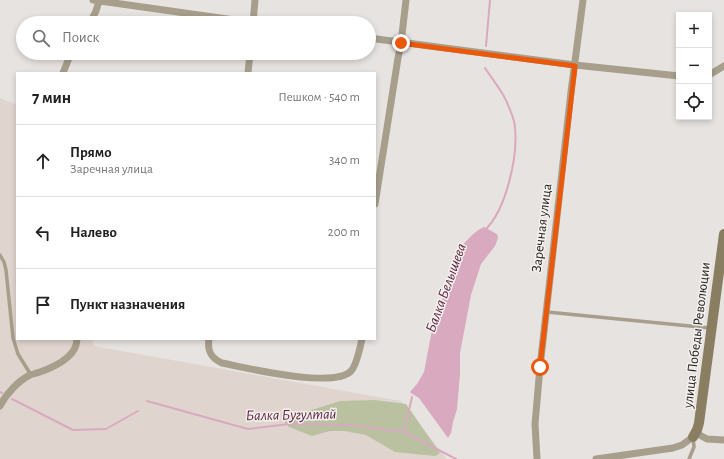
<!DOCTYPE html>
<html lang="ru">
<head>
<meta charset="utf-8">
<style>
	body { margin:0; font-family:"Alegreya Sans",sans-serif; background:#f2f2f2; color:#222 }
	.controls { position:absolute; right:12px; top:12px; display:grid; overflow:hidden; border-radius:0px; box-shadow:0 2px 6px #0003 }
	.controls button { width:36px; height:36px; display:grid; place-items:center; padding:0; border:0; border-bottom:1px solid #e0e0e0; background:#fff; color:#222; font:20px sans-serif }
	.stop { position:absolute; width:12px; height:12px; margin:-9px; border:3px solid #ea580c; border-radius:50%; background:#fff }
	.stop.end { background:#ea580c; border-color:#fff; box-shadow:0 1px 4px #0008 }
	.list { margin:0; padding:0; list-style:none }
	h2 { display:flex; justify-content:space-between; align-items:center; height:52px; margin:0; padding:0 16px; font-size:17px }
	h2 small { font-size:13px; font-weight:400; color:#767676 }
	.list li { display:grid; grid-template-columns:26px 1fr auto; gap:12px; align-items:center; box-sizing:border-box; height:72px; padding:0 16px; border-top:1px solid #e0e0e0 }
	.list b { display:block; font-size:15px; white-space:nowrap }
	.list p { margin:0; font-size:13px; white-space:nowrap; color:#767676 }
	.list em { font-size:13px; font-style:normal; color:#767676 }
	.icon { flex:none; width:22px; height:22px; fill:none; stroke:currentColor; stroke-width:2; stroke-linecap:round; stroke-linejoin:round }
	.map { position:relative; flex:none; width:724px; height:459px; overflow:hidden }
	.search { position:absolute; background:#fff; box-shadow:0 2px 6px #0003; left:16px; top:16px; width:360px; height:44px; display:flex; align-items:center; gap:10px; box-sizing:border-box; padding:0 14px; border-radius:22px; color:#767676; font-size:15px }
	.panel { position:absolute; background:#fff; box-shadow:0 2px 6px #0003; left:16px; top:72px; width:360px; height:268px; border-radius:0px }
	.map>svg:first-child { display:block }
	.built { fill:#e0d5ce }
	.green { fill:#b9c1a1 }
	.water { fill:#d9aabf }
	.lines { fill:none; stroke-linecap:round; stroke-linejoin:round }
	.stream { stroke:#d9aabf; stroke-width:2 }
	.lane { stroke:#a79f8c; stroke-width:3.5 }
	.street { stroke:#a79f8c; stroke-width:7 }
	.secondary { stroke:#897d62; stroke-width:10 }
	.route { stroke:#ea580c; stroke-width:5 }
	.labels { text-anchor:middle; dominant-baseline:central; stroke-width:3; stroke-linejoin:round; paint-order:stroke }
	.street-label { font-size:14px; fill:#1e1c1b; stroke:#f4f0ed }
	.water-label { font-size:15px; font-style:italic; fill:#571f3d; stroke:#f4f0ed }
</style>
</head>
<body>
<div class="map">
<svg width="724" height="459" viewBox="0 0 724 459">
	<rect width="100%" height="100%" fill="#e7e3e0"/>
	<path class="built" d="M0 98 17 105V339H92L94 346 401 401 447 459H0Z"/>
	<path class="green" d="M374 400 406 404 440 453 435 456 395 452 366 435 344 431H330L312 436 289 427 285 423 286 419 289 417 340 401Z"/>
	<path class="water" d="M484 227 497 234 498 238 495 246 481 264 471 295 460 353V374L457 409 453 422 451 433 448 438 419 398 411 393 410 392 417 384 424 372 431 335 457 253C463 244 474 231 484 227Z"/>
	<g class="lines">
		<path class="stream" d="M486 46 490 0
			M485 68C492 79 504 93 508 105 511 112 515 121 515 128 518 157 506 210 485 230
			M0 392 2 393
			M12 399 73 430 106 429 138 411
			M147 401 248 429 289 424 351 425 404 432 456 459
			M404 432 412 397"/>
		<path class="lane" d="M0 255 4 262 6 270 13 338 18 354 31 375
			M547 312 710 328
			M689 459 694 447 693 437"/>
		<path class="street" d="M93 0 256 23
			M90 23 96 11 99 1
			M253 23 255 0
			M369 38 575 65 679 76
			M63 73 71 53
			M248 73 250 53
			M709 75 724 66
			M375 204 398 58 401 43 406 0
			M209 339C207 351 211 358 222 363 247 368 334 389 351 371 357 365 360 347 362 339
			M0 406C6 394 18 381 30 375 33 374 37 373 40 372 54 367 77 357 77 339
			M696 433 707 439 724 440
			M537 459 535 424 540 367 571 92 583 0
			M596 459 673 448 682 445 693 437"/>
		<path class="secondary" d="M693 437 697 430 699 423 724 234"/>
	</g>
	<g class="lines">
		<path class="route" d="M401 43 575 66 540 367"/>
	</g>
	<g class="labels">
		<g class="street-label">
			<text transform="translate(542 228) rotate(-83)">Заречная улица</text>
			<text transform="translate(697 335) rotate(-83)">улица Победы Революции</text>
		</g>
		<g class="water-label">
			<text transform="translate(446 288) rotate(-70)">Балка Белышева</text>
			<text transform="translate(291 415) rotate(-1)">Балка Бугултай</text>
		</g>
	</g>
</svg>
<div class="controls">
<button>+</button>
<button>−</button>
<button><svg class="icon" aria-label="locate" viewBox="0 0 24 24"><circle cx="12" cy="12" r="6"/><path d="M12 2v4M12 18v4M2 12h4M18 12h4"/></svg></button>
</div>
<div class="stop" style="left:540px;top:367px"></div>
<div class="stop end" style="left:401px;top:43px"></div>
<div class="search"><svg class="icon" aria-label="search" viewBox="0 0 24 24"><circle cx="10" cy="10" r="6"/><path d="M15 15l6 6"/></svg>Поиск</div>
<section class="panel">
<h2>7 мин<small>Пешком · 540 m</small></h2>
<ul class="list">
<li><svg class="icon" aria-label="ahead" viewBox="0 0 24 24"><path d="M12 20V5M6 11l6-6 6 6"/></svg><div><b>Прямо</b><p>Заречная улица</p></div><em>340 m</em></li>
<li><svg class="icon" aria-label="left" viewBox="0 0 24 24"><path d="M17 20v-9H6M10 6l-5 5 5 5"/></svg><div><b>Налево</b></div><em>200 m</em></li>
<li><svg class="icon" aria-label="arrive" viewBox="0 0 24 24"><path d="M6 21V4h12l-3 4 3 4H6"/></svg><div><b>Пункт назначения</b></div></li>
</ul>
</section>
</div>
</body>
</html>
